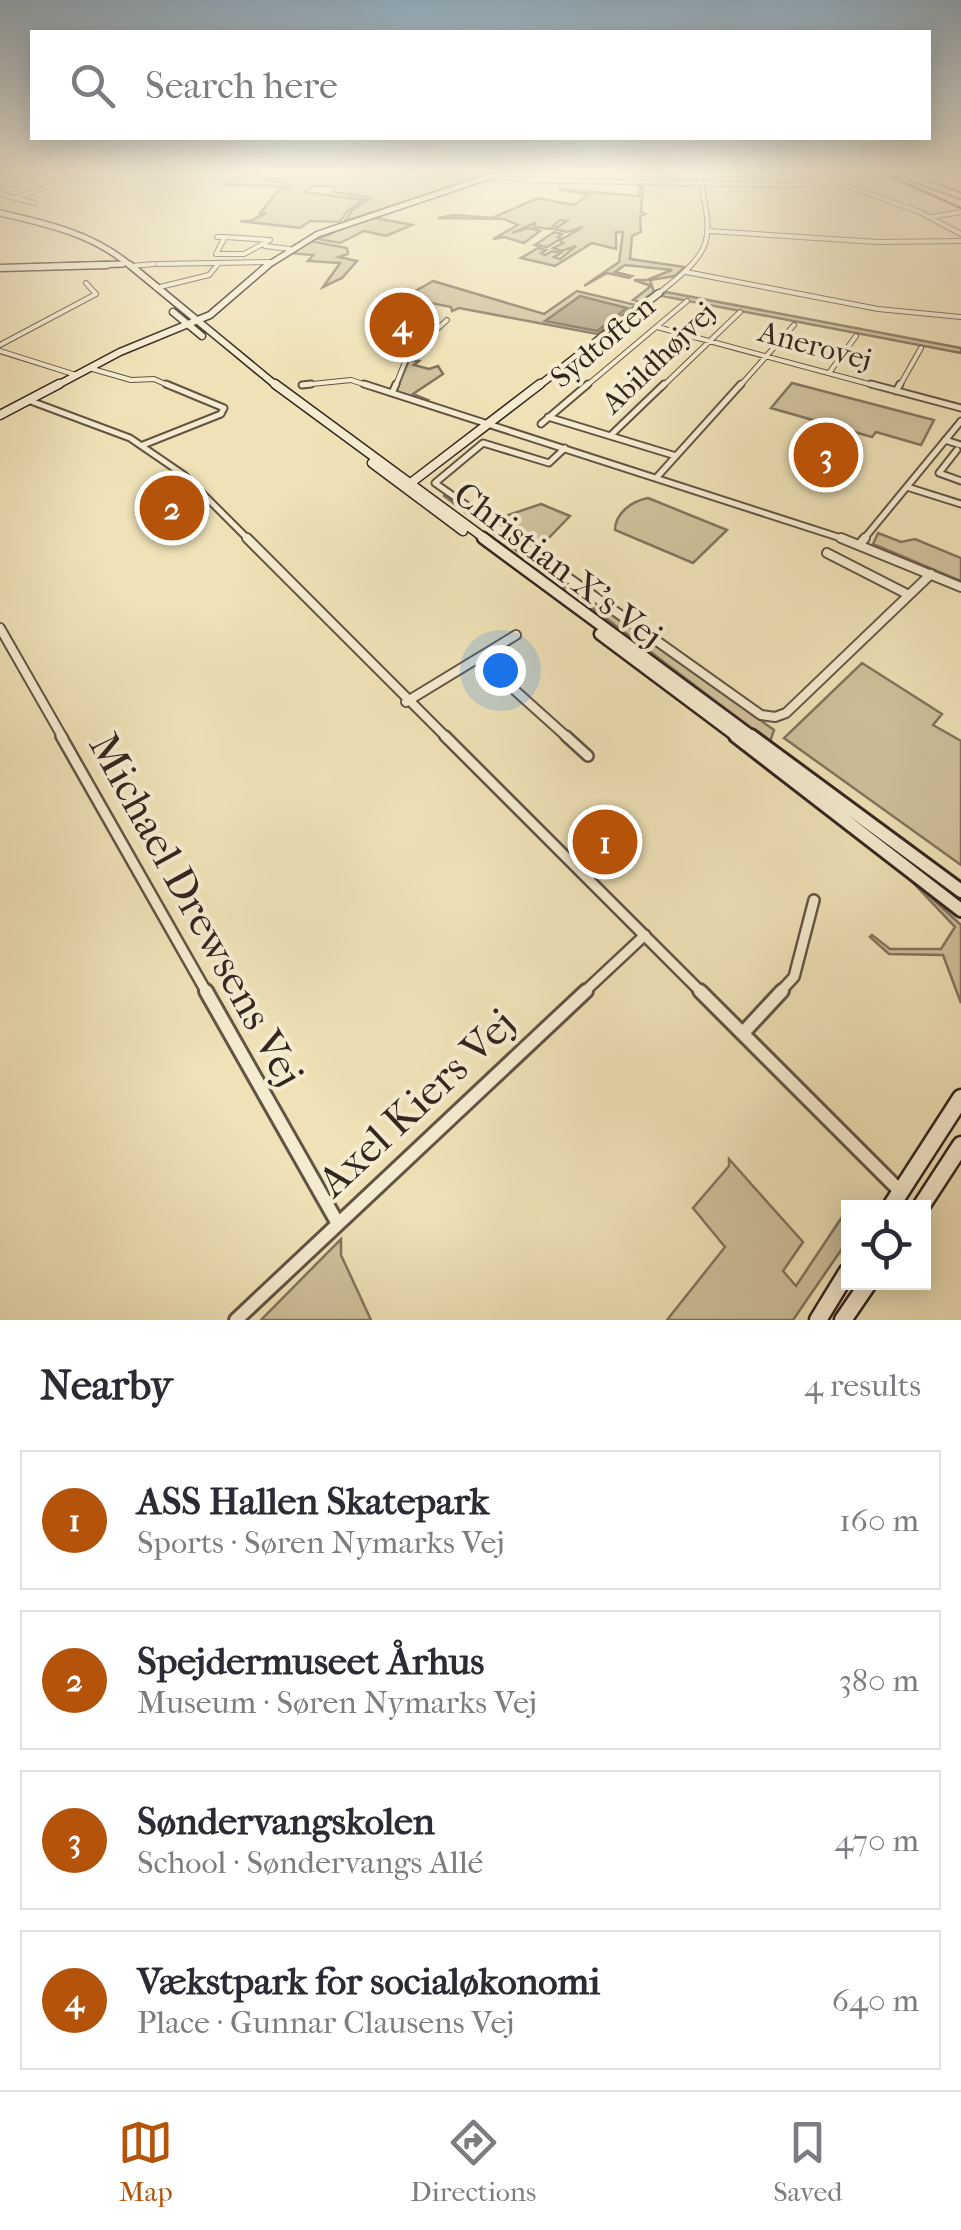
<!DOCTYPE html>
<html lang="en">
<head>
<meta charset="utf-8">
<style>
	body { margin:0; font-family:"IM FELL French Canon",serif; background:#f7f7f7; color:#2b2b33 }
	.controls { position:absolute; right:30px; bottom:30px; display:grid; overflow:hidden; border-radius:0px; box-shadow:0 5px 25px #0003 }
	.controls button { width:90px; height:90px; display:grid; place-items:center; padding:0; border:0; border-bottom:2px solid #e1e1e2; background:#fff; color:#2b2b33; font:50px sans-serif }
	.you { position:absolute; left:500px; top:670px; width:35px; height:35px; margin:-25px; border:8px solid #fff; border-radius:50%; background:#1a73e8; box-shadow:0 0 0 15px #1a73e833 }
	.badge { display:grid; place-items:center; width:65px; height:65px; border-radius:50%; background:#b45309; color:#fff; font-size:32px; font-weight:700 }
	.pin { position:absolute; translate:-50% -50%; border:5px solid #fff; box-shadow:0 2px 10px #0006 }
	.list { margin:0; padding:0; list-style:none }
	h2 { display:flex; justify-content:space-between; align-items:center; height:130px; margin:0; padding:0 40px; font-size:42px }
	h2 small { font-size:32px; font-weight:400; color:#7c7c81 }
	.list li { display:grid; grid-template-columns:65px 1fr auto; gap:30px; align-items:center; box-sizing:border-box; height:140px; margin:0 20px 20px; padding:0 20px; border:2px solid #e1e1e2; border-radius:0px }
	.list b { display:block; font-size:38px; white-space:nowrap }
	.list p { margin:0; font-size:32px; white-space:nowrap; color:#7c7c81 }
	.list em { font-size:32px; font-style:normal; color:#7c7c81 }
	.icon { flex:none; width:55px; height:55px; fill:none; stroke:currentColor; stroke-width:2; stroke-linecap:round; stroke-linejoin:round }
	.map { position:relative; flex:none; width:961px; height:1320px; overflow:hidden }
	.search { position:absolute; background:#fff; box-shadow:0 5px 25px #0003; left:30px; right:30px; top:30px; height:110px; display:flex; align-items:center; gap:25px; box-sizing:border-box; padding:0 35px; border-radius:0px; color:#7c7c81; font-size:38px }
	.sheet { height:770px; background:#fff }
	nav { display:flex; justify-content:space-around; align-items:center; box-sizing:border-box; height:140px; border-top:2px solid #e1e1e2; background:#fff; font-size:28px; color:#7c7c81 }
	nav a { display:grid; justify-items:center; gap:5px }
	nav .on { color:#b45309 }
	.map>svg:first-child { display:block }
	.green { fill:#cfc29d; stroke:#81745e; stroke-width:2.5 }
	.water { fill:#afa283; stroke:#7d705b; stroke-width:2.5 }
	.lines { fill:none; stroke-linecap:round; stroke-linejoin:round }
	.stream { stroke:#7d705b; stroke-width:2.5 }
	.street-far4-casing { stroke:#625445; stroke-width:6 }
	.street-far3-casing { stroke:#625445; stroke-width:9 }
	.street-far2-casing { stroke:#625445; stroke-width:12 }
	.street-far1-casing { stroke:#625445; stroke-width:14 }
	.street-casing { stroke:#625445; stroke-width:18 }
	.secondary-far5-casing { stroke:#33251f; stroke-width:8 }
	.secondary-far4-casing { stroke:#33251f; stroke-width:9 }
	.secondary-far3-casing { stroke:#33251f; stroke-width:11 }
	.secondary-far2-casing { stroke:#33251f; stroke-width:15 }
	.secondary-far1-casing { stroke:#33251f; stroke-width:18 }
	.secondary-casing { stroke:#33251f; stroke-width:21 }
	.street-far4 { stroke:#f5ecd0; stroke-width:4 }
	.street-far3 { stroke:#f5ecd0; stroke-width:5 }
	.street-far2 { stroke:#f5ecd0; stroke-width:8 }
	.street-far1 { stroke:#f5ecd0; stroke-width:9 }
	.street { stroke:#f5ecd0; stroke-width:12 }
	.secondary-far5 { stroke:#f5ecd0; stroke-width:5 }
	.secondary-far4 { stroke:#f5ecd0; stroke-width:6 }
	.secondary-far3 { stroke:#f5ecd0; stroke-width:8 }
	.secondary-far2 { stroke:#f5ecd0; stroke-width:10 }
	.secondary-far1 { stroke:#f5ecd0; stroke-width:12 }
	.secondary { stroke:#f5ecd0; stroke-width:16 }
	.tram { stroke:#33251f; stroke-width:2.5 }
	.labels { text-anchor:middle; dominant-baseline:central; stroke-width:8; stroke-linejoin:round; paint-order:stroke }
	.far-street-label { font-size:30px; fill:#33251f; stroke:#f5ecd0 }
	.street-label { font-size:35px; fill:#33251f; stroke:#f5ecd0 }
	.near-street-label { font-size:42px; fill:#33251f; stroke:#f5ecd0 }
</style>
</head>
<body>
<div class="map">
<svg width="961" height="1320" viewBox="0 0 961 1320">
	<rect width="100%" height="100%" fill="#efe2b7"/>
	<filter id="stains"><feTurbulence type="fractalNoise" baseFrequency=".002" numOctaves="4"/><feColorMatrix values="0 0 0 0 .2 0 0 0 0 .09 0 0 0 0 .02 0 0 0 .5 -.17"/></filter>
	<radialGradient id="worn" r=".72"><stop offset=".6" stop-color="#630" stop-opacity="0"/><stop offset="1" stop-color="#630" stop-opacity=".3"/></radialGradient>
	<path class="green" d="M248 173H474L482 178 345 221 352 210 371 198 333 192 336 187 314 186 305 192 364 200 347 211 340 222 310 221 300 228 240 221H250L266 213H260L282 186 222 185Z
		M640 185 643 186 641 212 645 214 640 216 641 232 632 236 630 259 685 267 675 276 650 280 654 292 640 302 633 300 651 286 634 280H647L672 270 625 265 615 272 632 276 629 278 607 273 584 286 619 262 623 232H616V249L592 243 555 266 521 258 538 248 546 250 541 253 545 255 552 251 561 253 554 257 560 259 576 246 562 251 553 248 563 243 559 240 547 247 535 245 554 232 562 234 558 237 562 239 583 227 567 232 554 229 567 221 560 220 550 229 534 227 535 223 512 233 529 228 540 231 524 243 504 237 493 239 518 225 504 219 438 218 454 215 492 218 538 198 573 205 589 195 558 189 639 196Z
		M370 217 412 225 386 236 364 231 340 243 318 239Z
		M310 241 347 248 348 254 339 257 357 261 342 278 323 287 340 263 308 261 313 255 289 253Z
		M433 281 544 314 577 291 636 305 597 334 459 308 452 311 451 307 416 300 418 297 410 294Z
		M666 292 961 348V353L662 296Z
		M409 360 419 361 414 365 429 369 438 366 443 374 413 394 428 400 425 402 396 392Z
		M792 383 934 420 921 445 876 432 872 437 771 408Z
		M445 494 774 730 770 742 444 496Z
		M648 498 727 530 693 563 615 530C615 513 632 501 648 498Z
		M541 504 570 516 536 551 498 524 508 515Z
		M878 533 901 542 915 539 961 558V581L873 544Z
		M862 663 942 714 933 725 961 741V865L784 738Z
		M899 868 961 925V1003L943 955 889 954 870 937 872 935 890 949H941L955 927Z
		M729 1159 803 1242 783 1271 796 1286 848 1208V1240L793 1320H667L725 1247 693 1208 729 1166Z
		M341 1239V1255L371 1320H261Z"/>
	<path class="water" d="M580 296 627 308 597 331 545 321Z"/>
	<g class="lines">
		<path class="stream" d="M261 173 252 178 286 183
			M285 189 289 185"/>
		<g class="street-far4-casing">
			<path id="street-far4" d="M44 173 85 180
				M91 173 96 174
				M811 173 920 212 961 234
				M494 175 522 180 794 185 834 181
				M0 183 14 184
				M0 194 34 203
				M16 198 54 184
				M931 217 961 212
				M710 231 878 242 961 241
				M217 237H225
				M225 237 270 240 244 254H216Z
				M265 246 290 249
				M158 264 271 262
				M131 266 154 264
				M686 272 878 309 961 317
				M156 288 209 275 219 263
				M659 293C716 248 713 242 699 173
				M657 327 880 387
				M0 345 96 294 86 283
				M0 351 76 375
				M89 368 131 380 154 379 172 387
				M829 373 856 336
				M302 385 351 380 372 387
				M395 387 407 357 447 320
				M585 387 687 301
				M662 387 740 312
				M739 387 794 325
				M899 387 921 348"/>
		</g>
		<g class="street-far3-casing">
			<path id="street-far3" d="M364 384 847 540
				M871 384 961 408
				M302 385 311 384
				M896 391 900 384
				M392 393 396 384
				M28 400 130 438 184 475 249 540
				M548 417 676 456
				M541 424 588 384
				M610 436 664 384
				M945 440 961 445
				M143 445 221 414 224 408 166 384
				M957 450 939 473 961 481
				M657 477 741 384
				M907 487 961 504
				M516 540 435 483 483 443 549 463 565 448
				M863 540 961 421"/>
		</g>
		<g class="street-far2-casing">
			<path id="street-far2" d="M247 538 447 738
				M512 538 761 715 775 717 786 713 931 574
				M841 538 961 587
				M860 544 865 538
				M827 553 909 595
				M0 628 63 738
				M479 658 568 738
				M406 702 516 635"/>
		</g>
		<g class="street-far1-casing">
			<path id="street-far1" d="M61 736 207 993
				M445 736 702 993
				M566 736 588 756
				M583 993 645 935
				M779 993 794 977 814 900"/>
		</g>
		<g class="street-casing">
			<path id="street" d="M206 991 337 1222
				M700 991 899 1190
				M743 1033 782 991
				M236 1320 586 991"/>
		</g>
		<g class="secondary-far5-casing">
			<path id="secondary-far5" d="M898 173 961 196
				M0 213C48 224 94 234 132 267
				M30 267 123 264
				M265 267 318 234 500 173"/>
		</g>
		<g class="secondary-far4-casing">
			<path id="secondary-far4" d="M130 265 278 387
				M0 268 107 265
				M173 312 202 336
				M54 387 120 352 210 315 268 265
				M537 387 659 293"/>
		</g>
		<g class="secondary-far3-casing">
			<path id="secondary-far3" d="M275 384 487 540
				M0 415 59 384
				M372 463 463 531
				M412 482 540 384"/>
		</g>
		<g class="secondary-far2-casing">
			<path id="secondary-far2" d="M483 538 754 738
				M600 634 739 738"/>
		</g>
		<g class="secondary-far1-casing">
			<path id="secondary-far1" d="M736 736 961 910
				M751 736 961 891"/>
		</g>
		<g class="secondary-casing">
			<path id="secondary" d="M890 1208 961 1098
				M920 1208 961 1145
				M818 1320 848 1271
				M843 1320 869 1282"/>
		</g>
		<use href="#street-far4" class="street-far4"/>
		<use href="#street-far3" class="street-far3"/>
		<use href="#street-far2" class="street-far2"/>
		<use href="#street-far1" class="street-far1"/>
		<use href="#street" class="street"/>
		<use href="#secondary-far5" class="secondary-far5"/>
		<use href="#secondary-far4" class="secondary-far4"/>
		<use href="#secondary-far3" class="secondary-far3"/>
		<use href="#secondary-far2" class="secondary-far2"/>
		<use href="#secondary-far1" class="secondary-far1"/>
		<use href="#secondary" class="secondary"/>
		<path class="tram" d="M883 173 961 208"/>
	</g>
	<linearGradient id="sky" x2="0" y2="1"><stop stop-color="#91adc0"/><stop offset="0.48" stop-color="#f8f2df"/><stop offset="1" stop-color="#f8f2df" stop-opacity="0"/></linearGradient>
	<rect width="961" height="358" fill="url(#sky)"/>
	<g class="labels">
		<g class="far-street-label">
			<text transform="translate(603 342) rotate(-40)">Sydtoften</text>
			<text transform="translate(815 346) rotate(15)">Anerovej</text>
			<text transform="translate(659 358) rotate(-44)">Abildhøjvej</text>
		</g>
		<g class="street-label">
			<text transform="translate(558 565) rotate(37)">Christian X's Vej</text>
		</g>
		<g class="near-street-label">
			<text transform="translate(196 910) rotate(61)">Michael Drewsens Vej</text>
			<text transform="translate(417 1103) rotate(-43)">Axel Kiers Vej</text>
		</g>
	</g>
	<rect width="100%" height="100%" filter="url(#stains)"/>
	<rect width="100%" height="100%" fill="url(#worn)"/>
</svg>
<div class="controls">
<button><svg class="icon" aria-label="locate" viewBox="0 0 24 24"><circle cx="12" cy="12" r="6"/><path d="M12 2v4M12 18v4M2 12h4M18 12h4"/></svg></button>
</div>
<div class="you"></div>
<div class="pin badge" style="left:605px;top:842px">1</div>
<div class="pin badge" style="left:172px;top:508px">2</div>
<div class="pin badge" style="left:826px;top:455px">3</div>
<div class="pin badge" style="left:402px;top:325px">4</div>
<div class="search"><svg class="icon" aria-label="search" viewBox="0 0 24 24"><circle cx="10" cy="10" r="6"/><path d="M15 15l6 6"/></svg>Search here</div>
</div>
<section class="sheet">
<h2>Nearby<small>4 results</small></h2>
<ul class="list">
<li><span class="badge">1</span><div><b>ASS Hallen Skatepark</b><p>Sports · Søren Nymarks Vej</p></div><em>160 m</em></li>
<li><span class="badge">2</span><div><b>Spejdermuseet Århus</b><p>Museum · Søren Nymarks Vej</p></div><em>380 m</em></li>
<li><span class="badge">3</span><div><b>Søndervangskolen</b><p>School · Søndervangs Allé</p></div><em>470 m</em></li>
<li><span class="badge">4</span><div><b>Vækstpark for socialøkonomi</b><p>Place · Gunnar Clausens Vej</p></div><em>640 m</em></li>
</ul>
</section>
<nav>
<a class="on"><svg class="icon" aria-label="map" viewBox="0 0 24 24"><path d="M3 6l6-2 6 2 6-2v14l-6 2-6-2-6 2zM9 4v14M15 6v14"/></svg>Map</a>
<a><svg class="icon" aria-label="directions" viewBox="0 0 24 24"><path d="M12 3l9 9-9 9-9-9zM9 14v-3h6M13 9l2 2-2 2"/></svg>Directions</a>
<a><svg class="icon" aria-label="saved" viewBox="0 0 24 24"><path d="M7 4h10v16l-5-4-5 4z"/></svg>Saved</a>
</nav>
</body>
</html>
